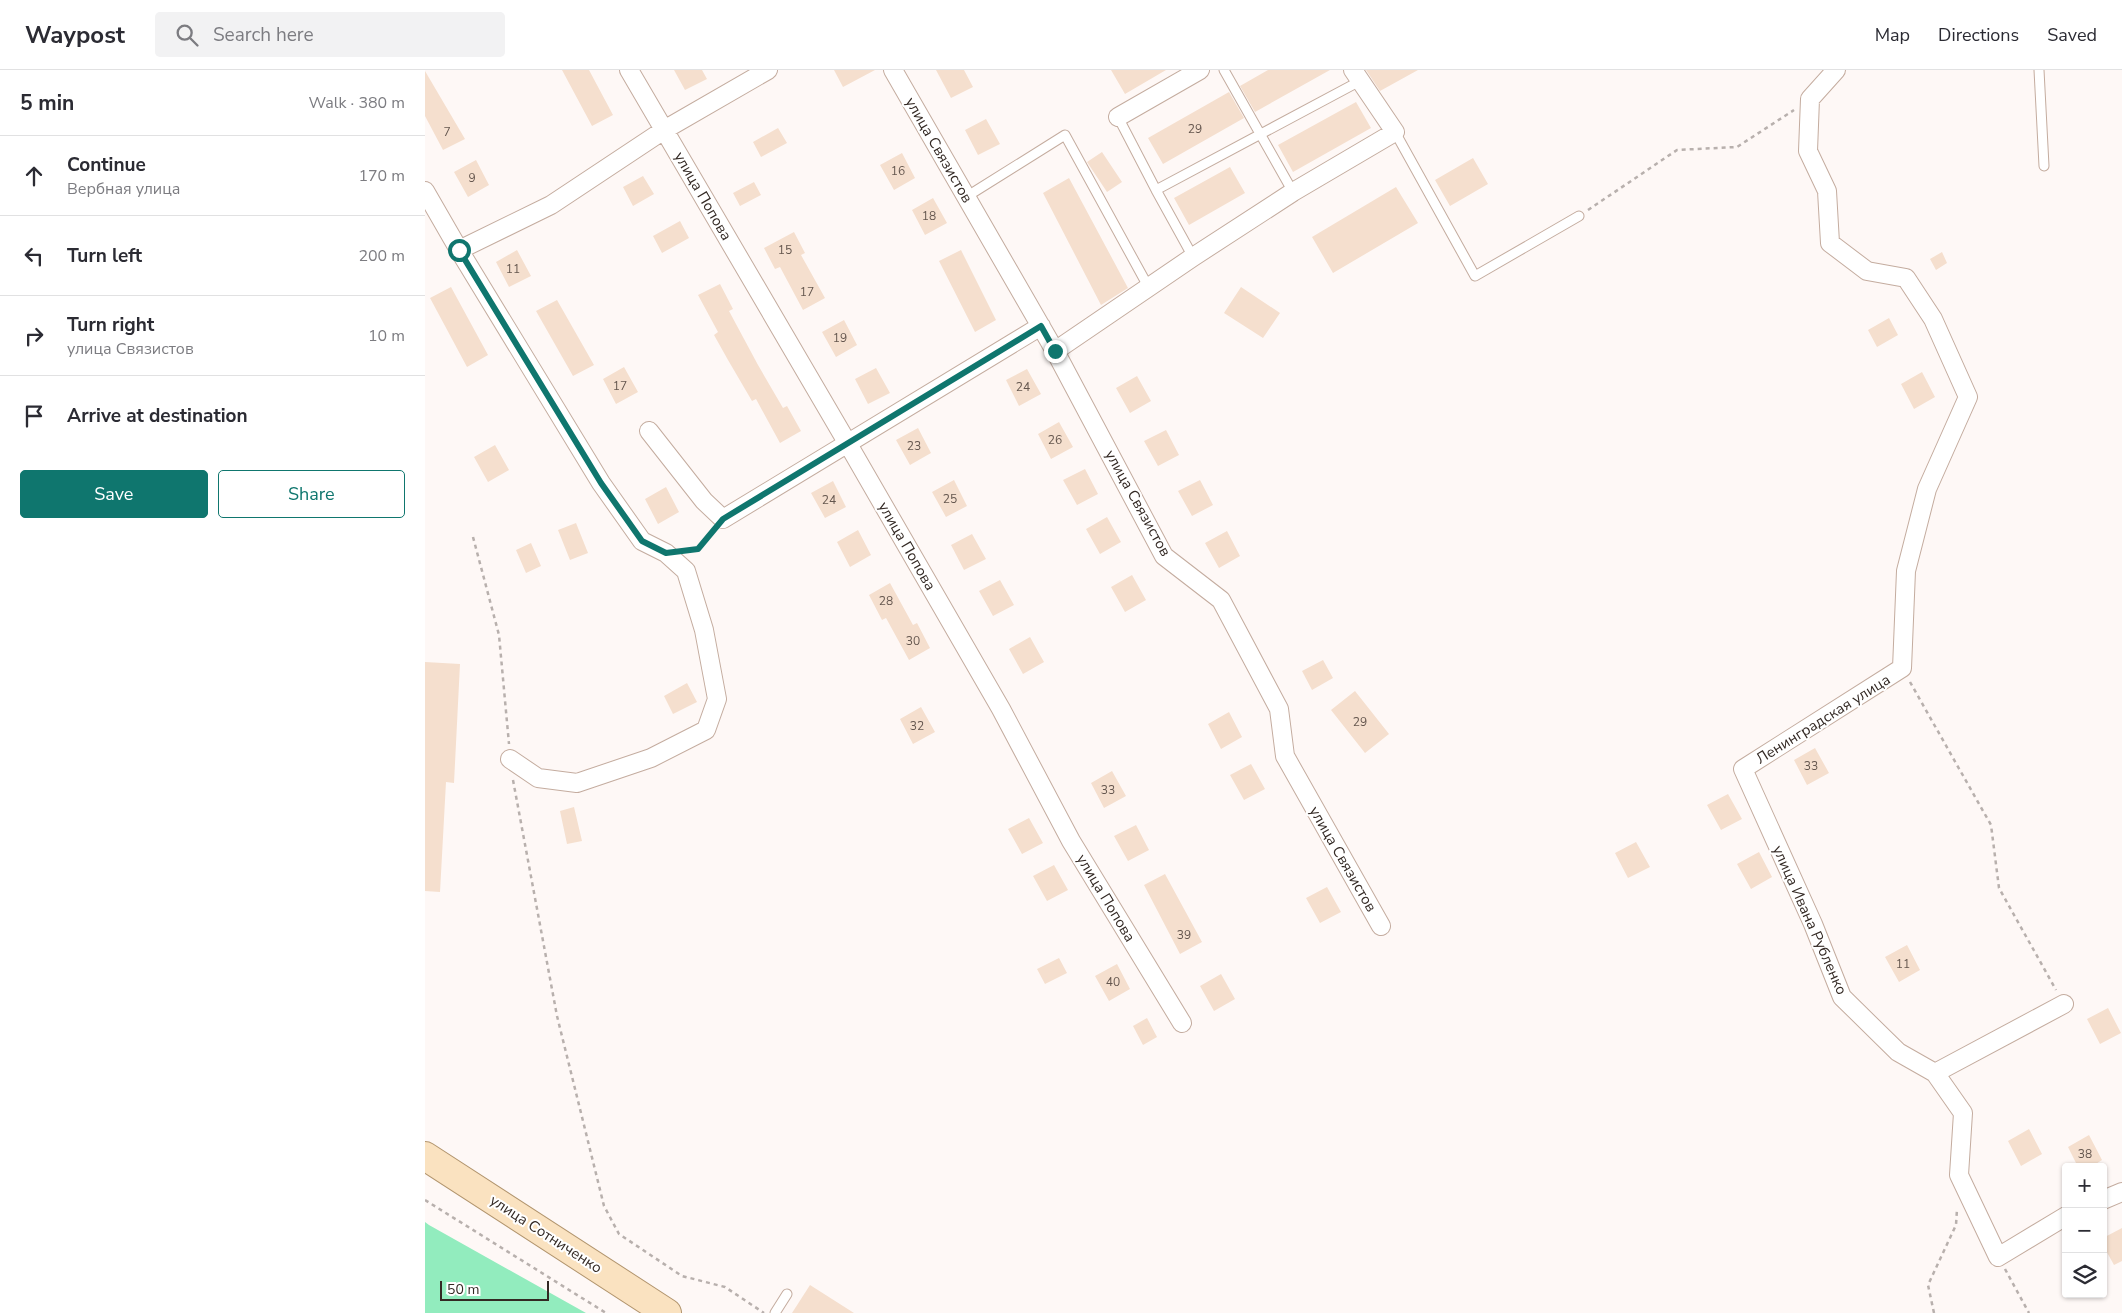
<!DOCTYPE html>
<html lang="en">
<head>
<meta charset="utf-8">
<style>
	body { margin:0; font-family:"Nunito Sans",sans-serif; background:#f2f2f3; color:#2b2b33 }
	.controls { position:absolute; right:15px; bottom:15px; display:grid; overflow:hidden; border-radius:5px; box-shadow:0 1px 4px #0004 }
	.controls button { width:45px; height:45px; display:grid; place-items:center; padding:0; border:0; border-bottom:1px solid #e1e1e2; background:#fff; color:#2b2b33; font:25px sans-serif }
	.scale { position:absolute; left:15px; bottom:12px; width:109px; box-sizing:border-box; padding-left:5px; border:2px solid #332924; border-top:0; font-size:14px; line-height:18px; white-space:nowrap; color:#332924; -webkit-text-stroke:4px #fff; paint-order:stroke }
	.stop { position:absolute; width:15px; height:15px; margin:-11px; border:4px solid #0f766e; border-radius:50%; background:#fff }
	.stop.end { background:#0f766e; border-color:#fff; box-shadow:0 1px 5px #0008 }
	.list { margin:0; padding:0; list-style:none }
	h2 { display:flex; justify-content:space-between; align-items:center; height:65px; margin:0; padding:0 20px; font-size:21px }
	h2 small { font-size:16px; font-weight:400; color:#7c7c81 }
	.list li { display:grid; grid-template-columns:32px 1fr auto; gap:15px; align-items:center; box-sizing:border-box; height:80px; padding:0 20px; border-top:1px solid #e1e1e2 }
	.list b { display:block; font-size:19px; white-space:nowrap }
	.list p { margin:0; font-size:16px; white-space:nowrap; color:#7c7c81 }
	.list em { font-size:16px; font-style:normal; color:#7c7c81 }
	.actions { display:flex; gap:10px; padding:15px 20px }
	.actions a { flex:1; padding:11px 0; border:1px solid #0f766e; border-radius:5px; text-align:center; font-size:18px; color:#0f766e }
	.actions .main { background:#0f766e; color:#fff }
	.icon { flex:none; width:28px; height:28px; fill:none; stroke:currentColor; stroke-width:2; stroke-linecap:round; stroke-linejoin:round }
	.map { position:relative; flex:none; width:1697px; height:1243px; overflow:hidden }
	header { display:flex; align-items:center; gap:30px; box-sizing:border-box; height:70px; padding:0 25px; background:#fff; border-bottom:1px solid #e1e1e2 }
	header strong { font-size:24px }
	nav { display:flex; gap:28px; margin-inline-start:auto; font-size:18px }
	.search { width:350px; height:45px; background:#f2f2f3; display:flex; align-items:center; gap:12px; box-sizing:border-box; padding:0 18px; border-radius:5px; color:#7c7c81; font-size:19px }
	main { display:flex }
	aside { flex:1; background:#fff }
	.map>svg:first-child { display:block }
	.green { fill:#92ecbe }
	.building { fill:#f5dfce }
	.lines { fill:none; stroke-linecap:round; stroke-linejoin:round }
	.service-casing { stroke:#c4ac9f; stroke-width:11 }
	.minor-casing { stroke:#c4ac9f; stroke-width:20 }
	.primary-casing { stroke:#b2956e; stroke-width:30 }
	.path { stroke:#b8b0ad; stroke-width:2.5; stroke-dasharray:4 4; stroke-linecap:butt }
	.service { stroke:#fff; stroke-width:9 }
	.minor { stroke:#fff; stroke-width:18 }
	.primary { stroke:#fae2c0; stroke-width:28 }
	.route { stroke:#0f766e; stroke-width:6 }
	.labels { text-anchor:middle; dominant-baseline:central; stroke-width:4; stroke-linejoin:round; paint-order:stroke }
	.number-label { font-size:12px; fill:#64564e }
	.street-label { font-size:15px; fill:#332924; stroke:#fff }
</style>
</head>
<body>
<header>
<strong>Waypost</strong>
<div class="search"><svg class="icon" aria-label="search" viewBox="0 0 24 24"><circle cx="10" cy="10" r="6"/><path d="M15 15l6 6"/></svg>Search here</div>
<nav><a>Map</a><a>Directions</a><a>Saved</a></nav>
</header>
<main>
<aside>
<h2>5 min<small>Walk · 380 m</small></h2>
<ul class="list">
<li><svg class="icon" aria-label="ahead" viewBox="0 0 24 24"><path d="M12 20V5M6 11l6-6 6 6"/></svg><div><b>Continue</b><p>Вербная улица</p></div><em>170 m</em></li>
<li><svg class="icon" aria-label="left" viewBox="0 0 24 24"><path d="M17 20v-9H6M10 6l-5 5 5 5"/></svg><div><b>Turn left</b></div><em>200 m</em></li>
<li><svg class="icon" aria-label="right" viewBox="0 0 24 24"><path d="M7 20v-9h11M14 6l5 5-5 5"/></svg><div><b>Turn right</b><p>улица Связистов</p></div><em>10 m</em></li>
<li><svg class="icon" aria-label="arrive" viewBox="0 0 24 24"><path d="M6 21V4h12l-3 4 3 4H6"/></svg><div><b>Arrive at destination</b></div></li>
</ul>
<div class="actions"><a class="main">Save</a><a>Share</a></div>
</aside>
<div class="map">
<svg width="1697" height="1243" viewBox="0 0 1697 1243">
	<rect width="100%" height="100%" fill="#fef8f6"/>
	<path class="green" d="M0 1152 4 1155 161 1243H0Z"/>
	<path class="building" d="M137 0H164L188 45 167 56Z
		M249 0H277L282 9 260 20Z
		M409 0H450L418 17Z
		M511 0H539L548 17 526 28Z
		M686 0H741L700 24Z
		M843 0H905L830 42 815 16Z
		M941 0H993L955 21Z
		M0 1 40 69 18 80 0 46Z
		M804 22 819 48 738 94 723 68Z
		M931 32 946 58 868 102 853 75Z
		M561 49 575 74 553 85 540 60Z
		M353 58 362 73 336 87 328 72Z
		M677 82 697 112 682 122 662 92Z
		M477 83 490 108 469 120 455 95Z
		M1048 88 1063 114 1025 136 1010 110Z
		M51 90 64 115 43 127 29 102Z
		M805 97 820 123 764 155 749 128Z
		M218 106 229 124 208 136 198 117Z
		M644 108 703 218 676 235 618 123Z
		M329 112 336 125 315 136 308 123Z
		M971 117 993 153 908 203 887 167Z
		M508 128 522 153 500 165 487 140Z
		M255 151 264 168 237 183 228 166Z
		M369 162 380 183 376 185 400 228 378 240 355 197 350 199 339 178Z
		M92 180 106 206 84 217 71 192Z
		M536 180 571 250 550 262 514 191Z
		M1517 182 1522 193 1511 200 1505 189Z
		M295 214 308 239 304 241 333 295 358 338 362 336 376 361 355 373 331 329 327 331 303 290 289 265 293 262 273 225Z
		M26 217 63 285 42 297 5 228Z
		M816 217 855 243 838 268 799 243Z
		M132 230 169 295 148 306 111 241Z
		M1464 248 1473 265 1452 277 1443 260Z
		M419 250 432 275 411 287 397 262Z
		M199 297 213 322 191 334 178 309Z
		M451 298 465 323 443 334 430 309Z
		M602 299 616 324 594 336 581 310Z
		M1497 302 1510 327 1489 339 1476 314Z
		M712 306 726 331 705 343 691 318Z
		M634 352 648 377 626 389 613 364Z
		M493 358 506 383 485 395 471 370Z
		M741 360 754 385 733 396 719 371Z
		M70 375 84 400 63 412 49 387Z
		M660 399 673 424 652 435 638 410Z
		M529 410 542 436 521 447 507 422Z
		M775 410 788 435 767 446 753 421Z
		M408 411 421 437 400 448 386 423Z
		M241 417 254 442 233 454 220 429Z
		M682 447 696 472 675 484 661 459Z
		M151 453 163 483 145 490 133 460Z
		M433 460 446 485 425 497 412 472Z
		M802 461 815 486 794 498 780 473Z
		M547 464 561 489 539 500 526 475Z
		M106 473 116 496 101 503 91 480Z
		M707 505 721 530 700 542 686 517Z
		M575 510 589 535 568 546 554 521Z
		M465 513 488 555 492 553 505 578 484 590 461 548 457 550 444 525Z
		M605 567 619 592 598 604 584 579Z
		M898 590 908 608 887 620 877 601Z
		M0 592 35 594 29 713 21 712 15 822 0 821Z
		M262 613 272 632 248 644 239 626Z
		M930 621 964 664 940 683 906 640Z
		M496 637 510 662 488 674 475 649Z
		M804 642 817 667 796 679 783 654Z
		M1390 678 1404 703 1382 715 1369 690Z
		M826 694 840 719 819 730 805 705Z
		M687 701 701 726 679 738 666 713Z
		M1303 724 1317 749 1296 760 1282 735Z
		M149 737 157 771 142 774 135 741Z
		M604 748 618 773 597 784 583 759Z
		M711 755 724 780 703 791 689 766Z
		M1211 772 1225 797 1203 808 1190 783Z
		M1334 782 1347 807 1326 819 1312 794Z
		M629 795 643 820 622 831 608 806Z
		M740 804 777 872 755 884 719 815Z
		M902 817 916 842 895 853 881 828Z
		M1482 875 1495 900 1474 912 1460 887Z
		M634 888 642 903 620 914 612 899Z
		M692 894 705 919 684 931 670 906Z
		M796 904 810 929 789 941 775 916Z
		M1683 938 1696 963 1675 974 1662 949Z
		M722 948 732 967 718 975 708 956Z
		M1604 1059 1617 1084 1596 1096 1583 1071Z
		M1664 1065 1677 1090 1666 1097H1653L1643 1077Z
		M1697 1158V1191L1689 1195 1678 1175V1168Z
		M385 1215 429 1243H367Z"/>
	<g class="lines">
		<g class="service-casing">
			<path id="service" d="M799 0 868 122
				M1614 0 1619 96
				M693 47 731 120 768 187
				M970 62 1050 206 1154 146
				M731 120 935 11
				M541 127 640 65 724 218
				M350 1243 362 1224"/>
		</g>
		<g class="minor-casing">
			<path id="minor" d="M204 0 423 374 576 639 646 771 757 953
				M468 0 630 281 739 486 796 530 854 639 860 686 956 856
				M1411 0 1385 29 1383 81 1402 121 1405 173 1442 201 1481 208 1508 249 1543 327 1502 419 1481 501 1477 598 1318 699 1388 854 1417 927 1473 982 1510 1003 1538 1043 1534 1105 1573 1187 1641 1146
				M693 47 775 0
				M0 121 34 180 176 413 217 471 241 483 261 501 279 560 292 629 281 660 226 688 152 713 113 708 85 689
				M34 180 126 135 239 60 343 0
				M630 281 768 187 868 122 970 62 928 0
				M224 361 279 431 298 449 616 256
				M1510 1003 1639 934
				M1678 1130 1697 1122"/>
		</g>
		<g class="primary-casing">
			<path id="primary" d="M0 1086 242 1243"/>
		</g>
		<path class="path" d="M1163 140 1252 80 1312 77 1369 40
			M48 467 74 565 84 674
			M261 481 273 479 289 460
			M1485 612 1566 755 1574 818 1631 920
			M88 710 132 946 179 1136 194 1164 257 1206 300 1217 339 1243
			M0 1130 181 1243
			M1580 1199 1604 1243
			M1509 1243 1503 1215 1531 1155 1532 1139"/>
		<use href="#service" class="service"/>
		<use href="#minor" class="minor"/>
		<use href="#primary" class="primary"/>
	</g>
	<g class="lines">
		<path class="route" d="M34 180 176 413 217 471 241 483 273 479 298 449 616 256 630 281"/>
	</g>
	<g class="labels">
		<g class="number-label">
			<text x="770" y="59">29</text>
			<text x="22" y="62">7</text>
			<text x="473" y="101">16</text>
			<text x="47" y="108">9</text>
			<text x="504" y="146">18</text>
			<text x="360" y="180">15</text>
			<text x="88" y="199">11</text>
			<text x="382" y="222">17</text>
			<text x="415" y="268">19</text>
			<text x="195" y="316">17</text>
			<text x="598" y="317">24</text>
			<text x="630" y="370">26</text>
			<text x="489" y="376">23</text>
			<text x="525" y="429">25</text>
			<text x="404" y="430">24</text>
			<text x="461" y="531">28</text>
			<text x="488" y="571">30</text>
			<text x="935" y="652">29</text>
			<text x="492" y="656">32</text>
			<text x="1386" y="696">33</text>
			<text x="683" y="720">33</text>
			<text x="759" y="865">39</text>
			<text x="1478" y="894">11</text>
			<text x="688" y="912">40</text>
			<text x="1660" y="1084">38</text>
		</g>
		<g class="street-label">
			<text transform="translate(514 80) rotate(60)">улица Связистов</text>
			<text transform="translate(278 126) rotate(60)">улица Попова</text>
			<text transform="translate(713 433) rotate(61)">улица Связистов</text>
			<text transform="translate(482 476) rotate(60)">улица Попова</text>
			<text transform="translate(1398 649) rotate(-32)">Ленинградская улица</text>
			<text transform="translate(918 789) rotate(60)">улица Связистов</text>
			<text transform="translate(681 828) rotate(59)">улица Попова</text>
			<text transform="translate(1385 850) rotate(66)">улица Ивана Рубленко</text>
			<text transform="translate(121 1164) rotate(33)">улица Сотниченко</text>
		</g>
	</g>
</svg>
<div class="controls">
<button>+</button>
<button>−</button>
<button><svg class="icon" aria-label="layers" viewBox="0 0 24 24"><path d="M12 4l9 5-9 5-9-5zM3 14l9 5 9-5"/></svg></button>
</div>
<div class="scale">50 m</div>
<div class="stop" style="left:34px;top:180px"></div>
<div class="stop end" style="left:630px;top:281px"></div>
</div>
</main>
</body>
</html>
